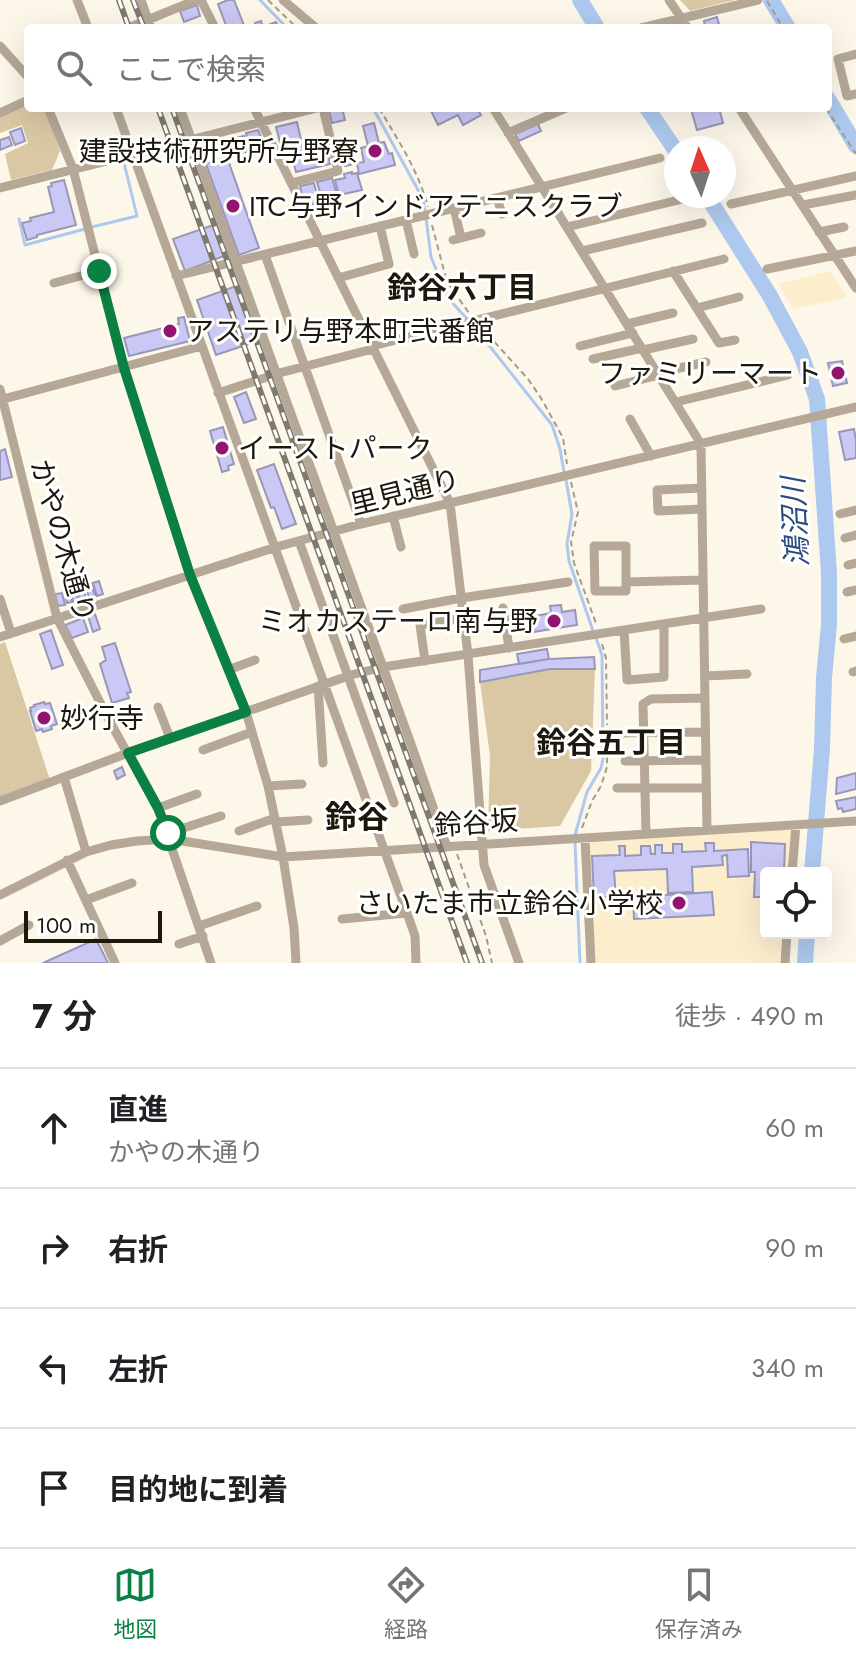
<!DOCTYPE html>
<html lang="ja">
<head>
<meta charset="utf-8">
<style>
	body { margin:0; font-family:Jost,"Noto Sans JP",sans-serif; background:#f6f6f6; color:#202124 }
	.controls { position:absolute; right:24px; bottom:24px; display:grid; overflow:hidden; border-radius:8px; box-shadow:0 8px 32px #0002 }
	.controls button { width:72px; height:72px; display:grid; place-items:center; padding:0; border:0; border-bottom:2px solid #e0e0e0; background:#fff; color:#202124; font:40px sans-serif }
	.compass { position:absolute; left:664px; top:136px; width:72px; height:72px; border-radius:50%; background:#fff; box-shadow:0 8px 32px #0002; rotate:357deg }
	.scale { position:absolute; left:24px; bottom:20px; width:138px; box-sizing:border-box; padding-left:8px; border:4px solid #1d180c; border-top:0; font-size:22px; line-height:28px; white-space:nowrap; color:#1d180c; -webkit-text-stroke:6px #fff; paint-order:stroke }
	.stop { position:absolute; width:24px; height:24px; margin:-18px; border:6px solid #0b8043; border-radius:50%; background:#fff }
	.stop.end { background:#0b8043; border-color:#fff; box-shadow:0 2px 8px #0008 }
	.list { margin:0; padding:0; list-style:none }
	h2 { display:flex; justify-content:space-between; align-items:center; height:104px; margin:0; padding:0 32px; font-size:34px }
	h2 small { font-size:26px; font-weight:400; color:#757577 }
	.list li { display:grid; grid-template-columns:52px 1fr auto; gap:24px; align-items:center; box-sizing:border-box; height:120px; padding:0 32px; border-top:2px solid #e0e0e0 }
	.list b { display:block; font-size:30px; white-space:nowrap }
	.list p { margin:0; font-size:26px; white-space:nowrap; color:#757577 }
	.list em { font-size:26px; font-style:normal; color:#757577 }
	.icon { flex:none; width:44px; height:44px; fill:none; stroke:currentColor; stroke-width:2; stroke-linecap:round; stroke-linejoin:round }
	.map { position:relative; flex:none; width:856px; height:963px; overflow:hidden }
	.search { position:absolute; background:#fff; box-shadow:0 8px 32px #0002; left:24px; right:24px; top:24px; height:88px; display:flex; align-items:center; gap:20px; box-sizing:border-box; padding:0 28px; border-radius:8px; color:#757577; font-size:30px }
	.sheet { height:584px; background:#fff }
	nav { display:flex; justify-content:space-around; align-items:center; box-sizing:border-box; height:112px; border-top:2px solid #e0e0e0; background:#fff; font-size:22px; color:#757577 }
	nav a { display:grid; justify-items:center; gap:4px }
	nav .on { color:#0b8043 }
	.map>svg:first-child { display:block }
	.built { fill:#fceecd }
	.green { fill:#d9c8a3 }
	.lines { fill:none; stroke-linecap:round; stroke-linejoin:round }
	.stream { stroke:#aec9ef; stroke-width:3 }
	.river { stroke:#aec9ef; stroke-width:16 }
	.building { fill:#cac8f4; stroke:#9997b7; stroke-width:2 }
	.path { stroke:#a39d90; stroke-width:2; stroke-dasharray:6 4; stroke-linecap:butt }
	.minor { stroke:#b5a897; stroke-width:9 }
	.rail-casing { stroke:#7f7a6d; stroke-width:6 }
	.rail { stroke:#fff; stroke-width:3; stroke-dasharray:9; stroke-linecap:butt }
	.route { stroke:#0b8043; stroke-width:10 }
	.poi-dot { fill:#921470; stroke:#fff; stroke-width:3 }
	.labels { text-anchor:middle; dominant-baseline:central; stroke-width:6; stroke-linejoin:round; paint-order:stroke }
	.poi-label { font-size:28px; fill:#1d180c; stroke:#fff; text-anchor:end }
	.street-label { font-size:28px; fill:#1d180c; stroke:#fff }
	.neighbourhood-label { font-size:30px; font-weight:bold; fill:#1d180c; stroke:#fff }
	.water-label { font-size:30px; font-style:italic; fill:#2a4b7d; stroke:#fff }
	.quarter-label { font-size:32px; font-weight:bold; fill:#1d180c; stroke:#fff }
</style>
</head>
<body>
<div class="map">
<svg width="856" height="963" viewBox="0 0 856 963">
	<rect width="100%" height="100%" fill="#fdf7ea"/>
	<path class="built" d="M830 271 847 297 794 309 778 284Z
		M789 828 792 833 788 873H766V933H782L780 963H594L589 845 592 842Z"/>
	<path class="green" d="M680 0H735L690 11Z
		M28 105V108H45L60 151 52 170 11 180 5 154 28 143 22 125 0 133V117Z
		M5 642 50 780 0 798V644Z
		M550 669H595L591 771 560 826 488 831 490 756 480 682Z"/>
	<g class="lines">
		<path class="stream" d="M260 0 287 28
			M373 108 423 199 425 211
			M426 218 431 257 448 298 468 320
			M19 219 25 245 85 229
			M92 227 137 216 124 163
			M473 325 552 425 560 449 564 472
			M566 480 572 514 567 544 569 561 593 631
			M575 835 587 792 601 768 603 759 602 655 596 638
			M575 843 580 963"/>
		<path class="river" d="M580 0 597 28
			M771 0 788 28
			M828 99 856 146
			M647 108 676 151
			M707 196 770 296 800 352 817 399 829 573V624L824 678 822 749 812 873
			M805 963 807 933"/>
	</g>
	<path class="building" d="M228 0H234L245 28H227L218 4Z
		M197 5 200 16 184 22 180 11Z
		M717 17 720 28H705L704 21Z
		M261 21 263 27 276 22 279 28H255L257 27 255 23Z
		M342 108 345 120 332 123 329 110Z
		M437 108H477L481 115 463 125 458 115 438 125 431 111Z
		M719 108 723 123 697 130 691 109Z
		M297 122 303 148 326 143 330 164 296 172 293 160 288 161 286 153 283 154 276 127Z
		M374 123 379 143 384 142 389 154 392 153 395 165 359 174 357 163 364 162 361 148 368 146 363 126Z
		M538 124 541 131 519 141 515 134Z
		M21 128 25 141 15 145 10 132Z
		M258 130 267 152 251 155 246 133Z
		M244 136 247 152 235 154 232 139Z
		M9 137 12 145 0 150V140Z
		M220 137 225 149 210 155 205 142Z
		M350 141 352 146 339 149 338 144Z
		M352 146 353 152 341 155 339 150Z
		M352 154 354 164 345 166 342 156Z
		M227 157 259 248 239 255 206 164Z
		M352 172V174L357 173 362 190 339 195 335 180 345 178 344 174Z
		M332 178 337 195 322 199 317 182Z
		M64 180 76 225 37 235V237L27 240 22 223 31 221 30 218 54 212 48 187 52 186 51 183Z
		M314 183 319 203 308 205 306 200 305 201 302 196 300 186Z
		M216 224 227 255 185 271 173 239Z
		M239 285 258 341 216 355 197 300Z
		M184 317 190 341 129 356 124 338 179 324 178 318Z
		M842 361 847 383 833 386 828 363Z
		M246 392 256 419 244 423 234 397Z
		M223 427 234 464 228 466 229 470 222 472 210 431Z
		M854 429 856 440V458L845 460 839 432Z
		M5 449 12 477 0 480V451Z
		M274 464 296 524 282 529 274 507 271 508 257 470Z
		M99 581 103 594 97 596 93 583Z
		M91 583 95 595 89 597 85 585Z
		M82 584 86 598 80 600 77 585Z
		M75 586 78 600 73 602 70 588Z
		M68 588 72 602 67 603 63 589Z
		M62 593 65 605 58 606 55 594Z
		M561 605 562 612 575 610 577 625 533 632 530 617 551 613 550 606Z
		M95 614 100 629 93 632 88 616Z
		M83 618 88 632 72 638 65 625Z
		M51 630 63 665 52 669 40 634Z
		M115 643 131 692 127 693 129 698 112 703 100 664 106 660 102 647Z
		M547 649 549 659 519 664 517 654Z
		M594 657 595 669H550L480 682V670L549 659Z
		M44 702 45 704 50 703 57 724 51 726 52 729 43 732 42 729 36 731 30 711H31L30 708 35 706 34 705Z
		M122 767 125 775 117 779 114 771Z
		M856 773V789L836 794 837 778Z
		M856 797V809L843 812 842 808 838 809 836 801Z
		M751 842 785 844 784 873H766V900H764V897H754L755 872H751Z
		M705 843H714V851L748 849 749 876 728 877 727 855 722 856 723 865 692 867 693 892 668 893 667 869 614 871 616 897 594 898 592 856 620 855 619 846H625V856L641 855V846H650L651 854H655V845H662V853H673V844H682V852L706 851Z
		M712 892 714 915 634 919 633 897Z
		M96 939 108 963H43Z"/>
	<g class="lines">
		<path class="path" d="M268 0 297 28
			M767 1 783 28
			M379 108C398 140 418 170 428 207
			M826 108 856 154
			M432 225 447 282 469 313
			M481 327 528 379 541 398 563 438 567 464
			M571 482 578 512 571 542 574 563 597 626
			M374 616 395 612
			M602 644 606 658 607 725
			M582 828 592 801 601 786 607 767V740
			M457 854 486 936 492 963"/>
		<path class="minor" d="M77 0 88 28
			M141 0 151 28
			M201 0 215 28
			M283 0 316 28
			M669 0 688 28
			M128 28 196 0
			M641 28 758 0
			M0 46 28 77
			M856 54 838 59 847 96 856 94
			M48 108 73 169 124 368 190 575 246 712 268 786 283 857 294 928 296 963
			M116 108 407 913 415 936 416 963
			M180 108 411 744 447 847
			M254 108 450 503 468 655 484 865 519 963
			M493 108 701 444 707 830
			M739 108 856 288
			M0 113 28 100
			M508 133 566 108
			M291 183 338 171 323 108
			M0 188 317 108
			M497 198 502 214
			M731 204 856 176
			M803 205 856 195
			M454 208 461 238
			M406 220 414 254
			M567 227 687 198
			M819 232 844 227
			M453 240 481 233
			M582 251 702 223
			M265 255 361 524
			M767 269 856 251
			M673 271 719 343 735 340
			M176 276 660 158
			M338 278 389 264 380 226
			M54 283 99 271
			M697 308 739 297
			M627 324 673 313
			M372 346 724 259
			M580 346 633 333
			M643 350 693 339
			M593 359 642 348
			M657 373 706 362
			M615 386 659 375
			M0 389 57 618 110 722 158 808 211 963
			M218 393 283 372 373 349
			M0 400 202 346
			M676 402 788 375
			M630 419 651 456
			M702 488 657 490 658 511 702 509
			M840 514 856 510
			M393 516 401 547
			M845 538 856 535
			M299 541 394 803
			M594 546H626V591H595Z
			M848 565 856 563
			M626 582 703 580
			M847 592 856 590
			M0 599 11 633
			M503 608 509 648
			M403 609 461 598 568 582
			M624 630 627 680 664 677V624
			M0 637 276 547 361 524 856 407
			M844 639 856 636
			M425 661 420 625 464 618
			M228 670 255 660
			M853 672 856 671
			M705 676 747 674
			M318 686 323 763
			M158 707 170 738
			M110 722 138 713
			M613 733 705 732
			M203 750 252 732
			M625 761 706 760
			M64 777 86 852
			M268 786 302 784
			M617 788H706
			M0 801 128 753 351 675 383 667 761 609
			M158 808 197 794
			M276 822 308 820
			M239 831 275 818
			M168 833 221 816
			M646 834 643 704 651 699 705 698
			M585 838 591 963
			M67 860 115 963
			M792 873 796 825
			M0 895 86 852 111 845 137 841 170 839 283 857 856 821
			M86 900 132 883
			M342 919 407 913
			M199 926 257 906
			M0 941 29 925
			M179 944 203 936
			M785 963 787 933"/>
		<g class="rail-casing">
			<path id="rail" d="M119 0 129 28
				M133 0 144 28
				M158 108 467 963
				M172 108 482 963"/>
		</g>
		<use href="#rail" class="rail"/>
	</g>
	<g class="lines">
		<path class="route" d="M99 271 124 368 190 575 246 712 128 753 158 808 168 833"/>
	</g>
	<g class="poi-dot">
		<circle cx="375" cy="151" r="8"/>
		<circle cx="233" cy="206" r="8"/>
		<circle cx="170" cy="331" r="8"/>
		<circle cx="838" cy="373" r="8"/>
		<circle cx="222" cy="448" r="8"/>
		<circle cx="554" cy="621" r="8"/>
		<circle cx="44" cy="718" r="8"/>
		<circle cx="679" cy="903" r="8"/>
	</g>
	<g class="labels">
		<g class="poi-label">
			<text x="359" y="151">建設技術研究所与野寮</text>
			<text x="249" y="206" text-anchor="start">ITC与野インドアテニスクラブ</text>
			<text x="186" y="331" text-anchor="start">アステリ与野本町弐番館</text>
			<text x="822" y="373">ファミリーマート</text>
			<text x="238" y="448" text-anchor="start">イーストパーク</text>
			<text x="538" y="621">ミオカステーロ南与野</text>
			<text x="60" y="718" text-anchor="start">妙行寺</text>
			<text x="663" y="903">さいたま市立鈴谷小学校</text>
		</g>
		<g class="street-label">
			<text transform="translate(405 492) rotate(-14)">里見通り</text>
			<text transform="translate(63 541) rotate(74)">かやの木通り</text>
			<text transform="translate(476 823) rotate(-4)">鈴谷坂</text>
		</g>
		<g class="neighbourhood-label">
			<text x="462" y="287">鈴谷六丁目</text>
			<text x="611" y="742">鈴谷五丁目</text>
		</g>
		<g class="water-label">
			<text transform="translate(795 522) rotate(-93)">鴻沼川</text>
		</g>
		<g class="quarter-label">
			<text x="357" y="817">鈴谷</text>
		</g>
	</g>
</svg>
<div class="controls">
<button><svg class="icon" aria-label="locate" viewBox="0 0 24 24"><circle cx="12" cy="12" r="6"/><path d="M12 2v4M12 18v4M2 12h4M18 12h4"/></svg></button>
</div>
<svg class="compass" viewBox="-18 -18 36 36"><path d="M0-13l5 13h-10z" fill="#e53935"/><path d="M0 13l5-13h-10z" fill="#757577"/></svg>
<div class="scale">100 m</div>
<div class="stop" style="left:168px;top:833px"></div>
<div class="stop end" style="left:99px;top:271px"></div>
<div class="search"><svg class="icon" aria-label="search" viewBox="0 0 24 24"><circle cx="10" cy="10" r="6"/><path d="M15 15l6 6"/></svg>ここで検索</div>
</div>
<section class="sheet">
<h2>7 分<small>徒歩 · 490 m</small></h2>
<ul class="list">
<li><svg class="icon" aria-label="ahead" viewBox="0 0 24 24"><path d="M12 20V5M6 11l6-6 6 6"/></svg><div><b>直進</b><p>かやの木通り</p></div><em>60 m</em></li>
<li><svg class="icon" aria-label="right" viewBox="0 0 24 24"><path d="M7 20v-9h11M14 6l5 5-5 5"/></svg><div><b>右折</b></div><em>90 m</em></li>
<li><svg class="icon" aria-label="left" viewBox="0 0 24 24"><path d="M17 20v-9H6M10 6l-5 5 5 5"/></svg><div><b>左折</b></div><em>340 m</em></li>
<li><svg class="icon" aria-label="arrive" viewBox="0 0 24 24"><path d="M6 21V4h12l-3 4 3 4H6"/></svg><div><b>目的地に到着</b></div></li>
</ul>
</section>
<nav>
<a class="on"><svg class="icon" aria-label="map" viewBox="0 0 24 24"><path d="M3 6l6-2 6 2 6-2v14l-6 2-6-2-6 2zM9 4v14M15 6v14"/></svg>地図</a>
<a><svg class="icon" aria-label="directions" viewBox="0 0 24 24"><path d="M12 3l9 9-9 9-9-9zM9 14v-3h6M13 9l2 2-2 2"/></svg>経路</a>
<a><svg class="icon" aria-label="saved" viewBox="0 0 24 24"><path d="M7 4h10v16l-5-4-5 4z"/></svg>保存済み</a>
</nav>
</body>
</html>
